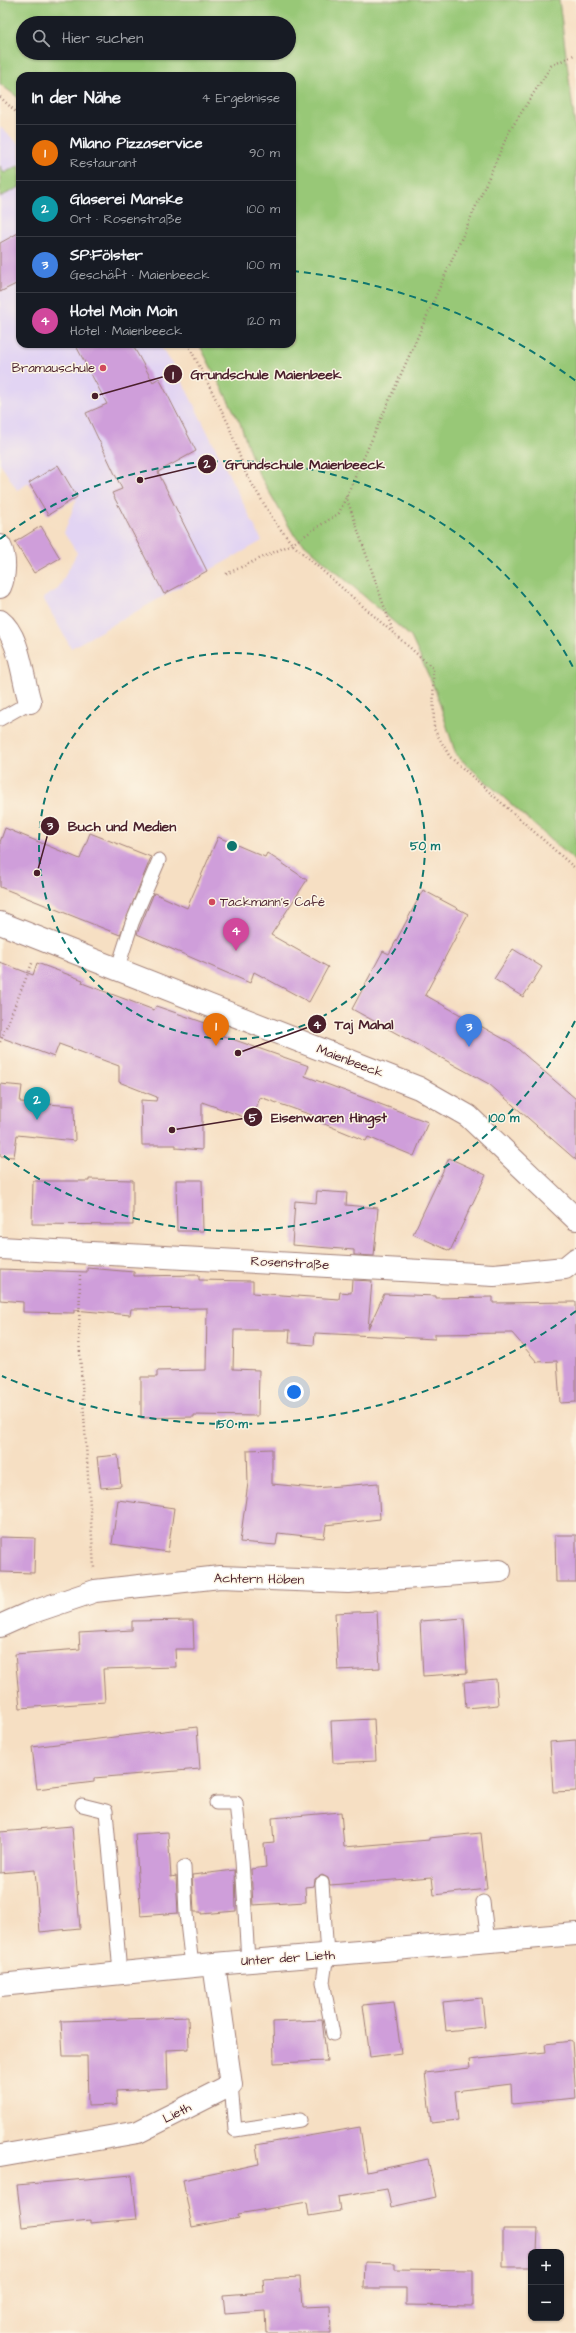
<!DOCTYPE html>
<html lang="de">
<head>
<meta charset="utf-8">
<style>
	body { margin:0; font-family:"Architects Daughter",sans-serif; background:#242831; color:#f1f3f6 }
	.controls { position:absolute; right:12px; bottom:12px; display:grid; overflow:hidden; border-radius:8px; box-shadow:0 1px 3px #0004 }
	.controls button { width:36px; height:36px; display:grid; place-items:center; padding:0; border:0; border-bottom:1px solid #363941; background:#171b24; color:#f1f3f6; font:20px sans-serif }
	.you { position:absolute; left:294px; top:1392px; width:14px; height:14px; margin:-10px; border:3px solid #fff; border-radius:50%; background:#1a73e8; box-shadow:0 0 0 6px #1a73e833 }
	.badge { display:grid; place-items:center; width:26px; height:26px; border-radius:50%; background:#0f766e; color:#fff; font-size:13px; font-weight:700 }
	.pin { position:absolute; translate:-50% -33px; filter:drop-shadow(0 1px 2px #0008) }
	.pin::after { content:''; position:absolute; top:21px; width:14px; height:12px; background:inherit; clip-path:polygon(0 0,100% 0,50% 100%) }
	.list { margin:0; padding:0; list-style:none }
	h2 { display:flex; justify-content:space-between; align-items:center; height:52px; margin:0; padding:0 16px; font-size:17px }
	h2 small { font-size:13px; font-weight:400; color:#9ea1a6 }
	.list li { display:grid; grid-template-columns:26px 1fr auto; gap:12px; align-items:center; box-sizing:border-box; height:56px; padding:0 16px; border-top:1px solid #363941 }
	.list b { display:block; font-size:15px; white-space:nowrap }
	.list p { margin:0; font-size:13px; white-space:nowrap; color:#9ea1a6 }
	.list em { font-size:13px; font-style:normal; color:#9ea1a6 }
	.icon { flex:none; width:22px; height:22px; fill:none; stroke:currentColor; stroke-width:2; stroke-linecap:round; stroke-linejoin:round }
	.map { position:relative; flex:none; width:576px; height:2333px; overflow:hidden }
	.search { position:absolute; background:#171b24; box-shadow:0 1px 3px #0004; left:16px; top:16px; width:280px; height:44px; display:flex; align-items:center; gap:10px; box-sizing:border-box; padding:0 14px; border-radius:22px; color:#9ea1a6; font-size:15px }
	.panel { position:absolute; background:#171b24; box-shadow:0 1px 3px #0004; left:16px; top:72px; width:280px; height:276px; border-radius:12px }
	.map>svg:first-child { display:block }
	.built { fill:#e2d4f3 }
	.green { fill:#98c877; stroke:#717451; fill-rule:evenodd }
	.building { fill:#cf9eda }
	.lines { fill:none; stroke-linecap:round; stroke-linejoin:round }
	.service-casing { stroke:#a07f77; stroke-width:15 }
	.minor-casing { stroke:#a07f77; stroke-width:24 }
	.tertiary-casing { stroke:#a07f77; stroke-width:24 }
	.path { stroke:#a07f77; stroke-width:2.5; stroke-dasharray:1 3; stroke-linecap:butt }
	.service { stroke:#fff; stroke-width:13 }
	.minor { stroke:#fff; stroke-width:22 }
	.tertiary { stroke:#fff; stroke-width:22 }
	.ring { fill:none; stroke:#0f766e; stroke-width:2; stroke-dasharray:7 5 }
	.poi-dot { fill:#d1495b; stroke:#fcf5e5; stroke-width:1.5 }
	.labels { text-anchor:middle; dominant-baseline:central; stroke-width:3; stroke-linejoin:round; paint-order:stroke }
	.poi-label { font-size:13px; fill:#4a1f2b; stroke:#fcf5e5; text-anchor:end }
	.street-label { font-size:13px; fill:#4a1f2b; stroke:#fcf5e5 }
	.centre { fill:#0f766e; stroke:#fcf5e5; stroke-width:2 }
	.ring-label { font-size:12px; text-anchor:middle; font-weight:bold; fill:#0f766e; stroke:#fcf5e5; stroke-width:3; stroke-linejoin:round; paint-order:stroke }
	.leader { fill:none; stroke:#4a1f2b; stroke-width:1.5 }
	.callout-dot { fill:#4a1f2b; stroke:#fcf5e5; stroke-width:1.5 }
	.mark-label { font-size:12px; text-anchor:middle; font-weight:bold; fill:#fff }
	.callout-label { font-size:14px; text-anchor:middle; font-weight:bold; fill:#4a1f2b; stroke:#fcf5e5; stroke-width:3; stroke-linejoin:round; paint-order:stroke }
</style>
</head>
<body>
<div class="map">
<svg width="576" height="2333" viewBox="0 0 576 2333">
	<rect width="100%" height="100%" fill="#fcf5e5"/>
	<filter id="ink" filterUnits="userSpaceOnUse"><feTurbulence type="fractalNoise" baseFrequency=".025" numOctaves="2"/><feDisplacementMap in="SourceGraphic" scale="8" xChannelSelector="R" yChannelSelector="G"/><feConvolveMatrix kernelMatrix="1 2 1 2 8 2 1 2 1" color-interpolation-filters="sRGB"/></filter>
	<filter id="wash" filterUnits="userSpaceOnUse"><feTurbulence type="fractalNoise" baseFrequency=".012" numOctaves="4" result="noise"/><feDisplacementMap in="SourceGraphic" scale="16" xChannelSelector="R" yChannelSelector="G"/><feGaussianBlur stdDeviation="0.9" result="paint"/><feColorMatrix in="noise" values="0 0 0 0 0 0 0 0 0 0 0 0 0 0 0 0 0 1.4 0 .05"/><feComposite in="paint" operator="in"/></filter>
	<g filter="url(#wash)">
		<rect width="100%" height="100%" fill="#f6dfc3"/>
		<path class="built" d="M0 127 20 145V344H159L176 369 262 541 71 648 43 598 58 589 77 553 64 533 77 498 48 515 29 483 17 490 0 463Z"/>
		<path class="green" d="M0 0H559L576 134V862L456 755 436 692 411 637 294 535 255 467 240 423 199 344H292V76H20V99L0 84ZM23 23H289V53H23Z
			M20 165V187L0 197V166L4 173Z"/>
		<g id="blocks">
			<path class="building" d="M20 232V282L0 292V243Z
				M75 344H132L153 382 159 378 196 451 158 472 207 571 164 594 112 493 122 489 86 413 107 404Z
				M58 465 77 497 48 515 29 483Z
				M41 526 60 558 34 573 15 542Z
				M5 828 80 859 90 833 151 857 120 935 0 887V842Z
				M218 837 265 857 267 853 307 880 271 935 328 967 309 1002 254 972 250 983 137 934 154 893 187 908Z
				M423 890 468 914 425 995 511 1043 576 1099V1160L489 1084 352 1009 383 951 389 954Z
				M513 949 542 967 523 997 494 979Z
				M0 962 33 975 37 963 83 980 82 983 154 1010 156 1006 214 1026 212 1032 309 1066 305 1076 428 1122 414 1156 368 1137 366 1141 322 1123 323 1119 260 1097 252 1120 202 1102V1150L176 1148V1145H142L141 1100 156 1101 157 1097 119 1082V1066L59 1044 54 1057 0 1037Z
				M0 1084 22 1086 20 1102 74 1106 75 1141 17 1135 14 1157 0 1156Z
				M449 1158 486 1175 450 1251 413 1234Z
				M89 1179 133 1180V1225L32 1224 33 1181H89Z
				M176 1180H202L203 1231H177Z
				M317 1191 347 1193 346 1205 378 1208 374 1256 354 1255V1250L292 1245 295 1201 316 1203Z
				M87 1268 134 1272V1276L199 1275V1280L253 1281V1293L339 1299 340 1292 351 1293 352 1280 372 1281 368 1329 384 1294 436 1296V1298L493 1297V1303L576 1302V1402L560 1403 557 1361 537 1362 512 1333 435 1334V1339L315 1333 314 1345 289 1343 290 1330H234L233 1369 259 1370 258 1416 194 1415V1417L141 1418V1377H157V1371L206 1370 207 1308 131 1309 130 1315 74 1310V1313L23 1312V1302L0 1300V1269L87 1272Z
				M272 1449V1484L314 1488 378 1483 380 1519 326 1525 324 1538 278 1533 276 1545 240 1542 248 1483 247 1450Z
				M118 1455 121 1486 101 1488 97 1457Z
				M118 1500 174 1508 168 1552 112 1544Z
				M555 1535H576V1582H556Z
				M0 1537 35 1538 34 1573 0 1572Z
				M377 1611 380 1668 338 1670 335 1613Z
				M464 1618 467 1673 423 1676 420 1621Z
				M193 1620 194 1649H175L176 1667 103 1669 105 1702 20 1708 15 1654 80 1649 79 1633 132 1630V1621Z
				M496 1679 498 1705 466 1708 464 1682Z
				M374 1719 376 1761 333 1763 331 1721Z
				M197 1727 200 1769 94 1778V1782L37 1789 32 1747Z
				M576 1740V1791L553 1792 550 1742Z
				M341 1812 344 1847 429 1840V1838L481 1833 487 1889 434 1895 432 1877 330 1885 328 1878 322 1875 315 1879 314 1886 305 1887 306 1902 253 1905 251 1869 266 1867 264 1844 274 1843 272 1818Z
				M72 1826 80 1928 40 1932 35 1870 0 1873V1832Z
				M168 1832 171 1877 176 1876 178 1913 141 1916 135 1834Z
				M235 1870 236 1911 201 1914V1912H194L192 1875Z
				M482 1998 485 2027 446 2031 443 2002Z
				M394 2002 401 2053 370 2057 363 2005Z
				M188 2017 189 2049 167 2050 168 2088 116 2091 117 2105 88 2106 87 2056H63L61 2021Z
				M322 2020 327 2061 274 2063 273 2022Z
				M572 2041 576 2098 512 2104 511 2084 455 2091 458 2120 431 2123 425 2073 470 2068 469 2060 546 2052 545 2044Z
				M360 2127 367 2172 428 2159 436 2197 391 2207 387 2189 338 2197 340 2211 309 2216 307 2202 238 2214 239 2218 192 2227 183 2180 259 2164 256 2145Z
				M132 2175 137 2219 90 2223V2220L22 2227 17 2185Z
				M503 2229H538L537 2252H531V2267H503Z
				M365 2262 395 2263V2269L473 2270V2306L406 2305V2288H364Z
				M300 2277 302 2307 330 2306 331 2333H266L265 2311 225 2314 223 2295 264 2292 263 2279Z"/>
		</g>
	</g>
	<g filter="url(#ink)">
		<use href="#blocks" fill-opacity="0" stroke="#a07f77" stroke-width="1"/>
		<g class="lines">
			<g class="service-casing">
				<path id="service" d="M0 719 30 702
					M117 970 132 923 159 860
					M216 1803H236L242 1860 248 1961
					M82 1805 106 1811 120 1973
					M184 1867 186 1914 192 1966
					M322 1883 327 1954 323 1982 333 2034
					M483 1902 488 1941
					M231 2085 235 2130 300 2120"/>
			</g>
			<g class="minor-casing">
				<path id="minor" d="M0 546C6 558 5 576 0 587
					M0 621C20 636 22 678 30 702
					M0 1248 494 1275 565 1268 576 1259
					M0 1626 27 1614 95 1591 220 1577 348 1582 500 1571
					M0 1985 214 1964 576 1934
					M0 2156 138 2132 231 2085 214 1964"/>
			</g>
			<g class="tertiary-casing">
				<path id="tertiary" d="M0 923 419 1088 468 1116 576 1219"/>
			</g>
			<path class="path" d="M0 97 20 116
				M188 344 228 423 246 474 275 522 292 544 433 668 434 729 450 757 576 869
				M346 496 392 629
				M226 574 292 544 339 513 509 132 551 66 576 54
				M0 1042 33 961
				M80 1275 79 1338 94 1568"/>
			<use href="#service" class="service"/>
			<use href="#minor" class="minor"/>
			<use href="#tertiary" class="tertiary"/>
		</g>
	</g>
	<g class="ring">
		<circle cx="232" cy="846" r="193"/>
		<path d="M575 1021A385 385 0 0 1 0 1153M0 539A385 385 0 0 1 575 671"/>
		<path d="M576 1311A578 578 0 0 1 2 1376M292 271A578 578 0 0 1 576 381"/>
	</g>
	<g class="poi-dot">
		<circle cx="103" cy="368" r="4"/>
		<circle cx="212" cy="902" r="4"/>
	</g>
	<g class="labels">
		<g class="poi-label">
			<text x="95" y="368">Bramauschule</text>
			<text x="220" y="902" text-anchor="start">Tackmann's Café</text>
		</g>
		<g class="street-label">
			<text transform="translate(350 1061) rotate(21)">Maienbeeck</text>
			<text transform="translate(290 1263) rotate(3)">Rosenstraße</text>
			<text transform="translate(259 1579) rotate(1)">Achtern Höben</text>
			<text transform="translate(288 1958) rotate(-4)">Unter der Lieth</text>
			<text transform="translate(177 2113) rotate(-27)">Lieth</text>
		</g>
	</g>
	<circle cx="232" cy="846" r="6" class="centre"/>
	<g class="ring-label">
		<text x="425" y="850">50 m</text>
		<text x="504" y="1122">100 m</text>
		<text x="232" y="1428">150 m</text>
	</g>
	<path class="leader" d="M95 396L173 374M140 480L207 464M37 873L50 826M238 1053L317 1024M172 1130L253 1117"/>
	<g class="callout-dot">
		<circle cx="95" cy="396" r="4"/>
		<circle cx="140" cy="480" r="4"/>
		<circle cx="37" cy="873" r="4"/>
		<circle cx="238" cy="1053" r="4"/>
		<circle cx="172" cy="1130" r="4"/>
		<circle cx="173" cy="374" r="10"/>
		<circle cx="207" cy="464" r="10"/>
		<circle cx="50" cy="826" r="10"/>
		<circle cx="317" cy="1024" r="10"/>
		<circle cx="253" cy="1117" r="10"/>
	</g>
	<g class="mark-label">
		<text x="173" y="379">1</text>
		<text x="207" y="468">2</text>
		<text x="50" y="830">3</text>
		<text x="317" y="1029">4</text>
		<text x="253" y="1122">5</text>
	</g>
	<g class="callout-label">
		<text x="266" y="379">Grundschule Maienbeek</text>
		<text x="305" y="469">Grundschule Maienbeeck</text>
		<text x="122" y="831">Buch und Medien</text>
		<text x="364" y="1029">Taj Mahal</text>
		<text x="329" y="1122">Eisenwaren Hingst</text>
	</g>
</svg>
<div class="controls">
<button>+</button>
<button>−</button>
</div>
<div class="you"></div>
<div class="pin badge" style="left:216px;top:1046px;background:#e8710a">1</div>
<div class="pin badge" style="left:37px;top:1120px;background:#0f9aa8">2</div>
<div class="pin badge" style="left:469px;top:1047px;background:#3f7fe0">3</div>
<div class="pin badge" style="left:236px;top:951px;background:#d1479c">4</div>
<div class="search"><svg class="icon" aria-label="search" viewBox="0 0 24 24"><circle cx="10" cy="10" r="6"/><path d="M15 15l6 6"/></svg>Hier suchen</div>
<section class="panel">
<h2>In der Nähe<small>4 Ergebnisse</small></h2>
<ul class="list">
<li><span class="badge" style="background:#e8710a">1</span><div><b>Milano Pizzaservice</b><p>Restaurant</p></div><em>90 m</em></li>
<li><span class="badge" style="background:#0f9aa8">2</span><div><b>Glaserei Manske</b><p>Ort · Rosenstraße</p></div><em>100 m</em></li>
<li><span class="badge" style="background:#3f7fe0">3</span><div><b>SP:Fölster</b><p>Geschäft · Maienbeeck</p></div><em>100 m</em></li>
<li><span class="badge" style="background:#d1479c">4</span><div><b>Hotel Moin Moin</b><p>Hotel · Maienbeeck</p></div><em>120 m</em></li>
</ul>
</section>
</div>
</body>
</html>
